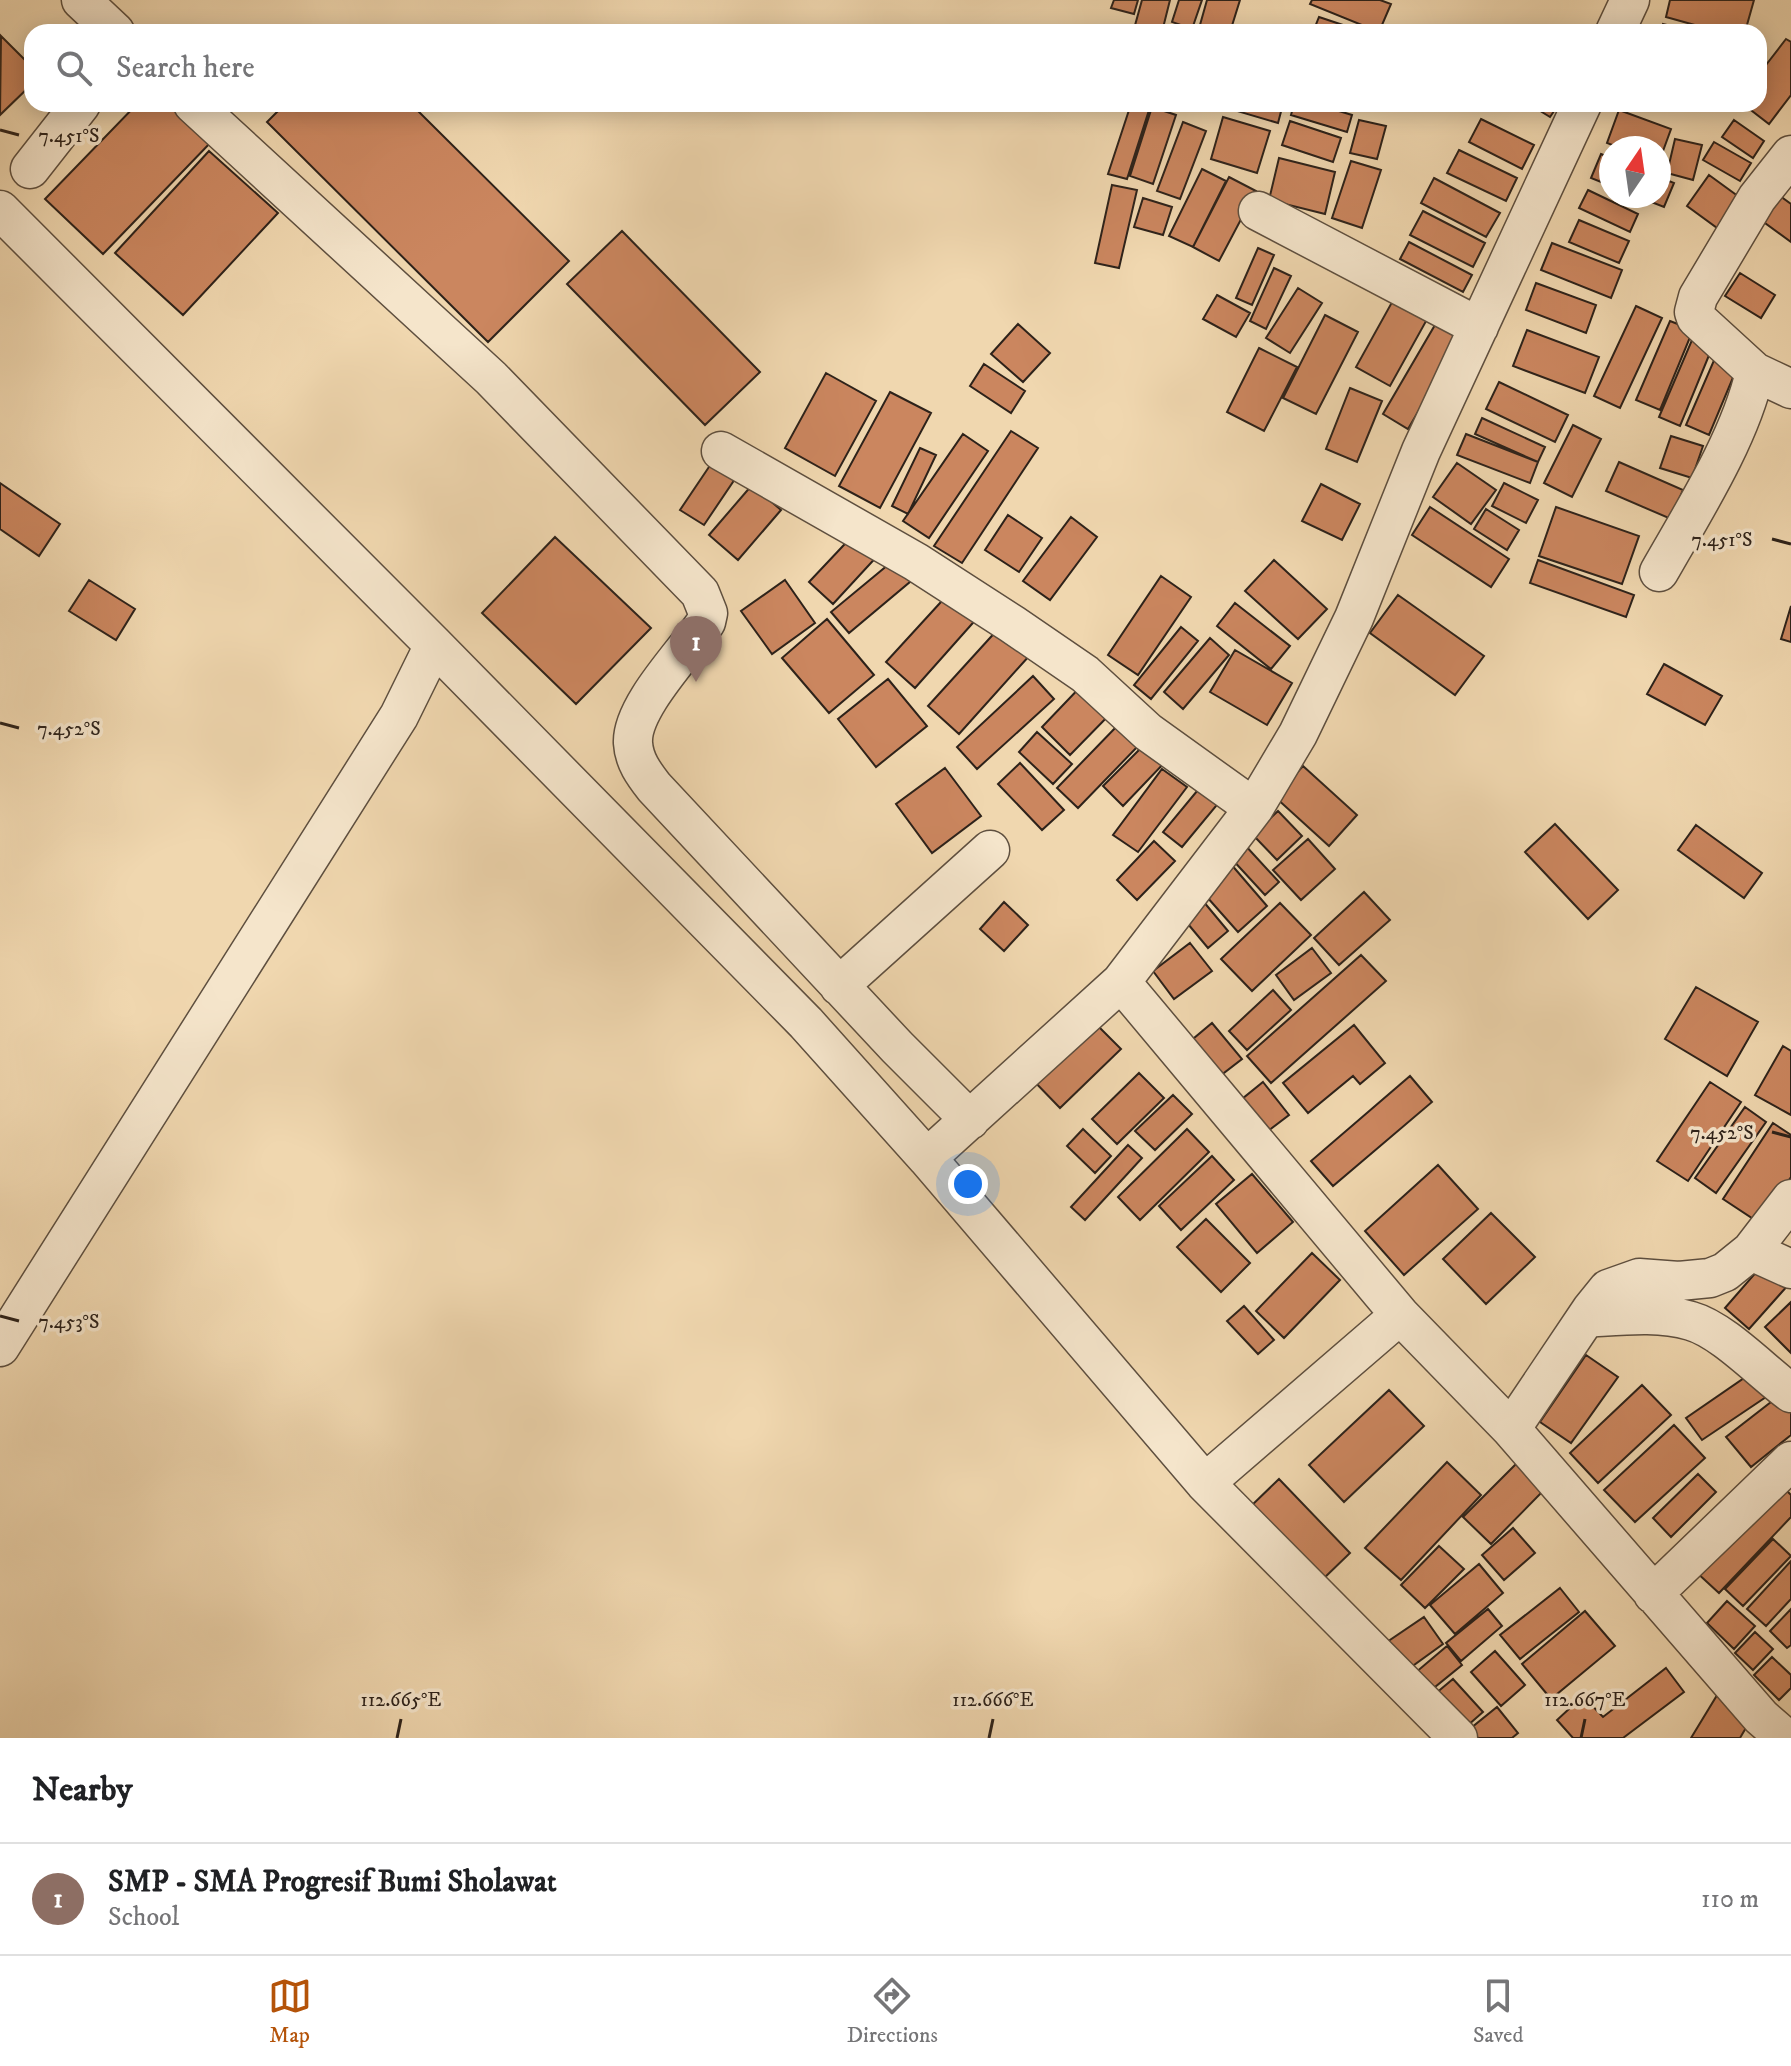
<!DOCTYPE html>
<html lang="en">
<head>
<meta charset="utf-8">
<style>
	body { margin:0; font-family:"IM FELL DW Pica",serif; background:#f2f2f2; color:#202124 }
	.compass { position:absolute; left:1599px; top:136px; width:72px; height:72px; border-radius:50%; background:#fff; box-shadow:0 4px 20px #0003; rotate:13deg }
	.you { position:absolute; left:968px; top:1184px; width:28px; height:28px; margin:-20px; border:6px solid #fff; border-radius:50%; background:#1a73e8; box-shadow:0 0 0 12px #1a73e833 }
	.badge { display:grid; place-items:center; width:52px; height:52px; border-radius:50%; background:#b45309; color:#fff; font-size:26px; font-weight:700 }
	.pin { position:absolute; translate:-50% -66px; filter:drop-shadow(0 2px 4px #0008) }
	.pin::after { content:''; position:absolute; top:42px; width:28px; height:24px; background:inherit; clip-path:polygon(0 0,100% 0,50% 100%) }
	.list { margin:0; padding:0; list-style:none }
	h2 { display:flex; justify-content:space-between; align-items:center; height:104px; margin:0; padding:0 32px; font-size:34px }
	h2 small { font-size:26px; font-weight:400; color:#757577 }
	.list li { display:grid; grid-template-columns:52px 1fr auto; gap:24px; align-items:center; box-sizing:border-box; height:112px; padding:0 32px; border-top:2px solid #e0e0e0 }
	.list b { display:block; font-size:30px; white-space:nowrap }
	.list p { margin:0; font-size:26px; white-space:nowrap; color:#757577 }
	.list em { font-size:26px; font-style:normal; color:#757577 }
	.icon { flex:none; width:44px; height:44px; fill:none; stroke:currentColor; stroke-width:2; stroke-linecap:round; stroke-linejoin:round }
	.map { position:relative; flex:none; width:1791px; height:1738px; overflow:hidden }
	.search { position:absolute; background:#fff; box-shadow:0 4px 20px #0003; left:24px; right:24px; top:24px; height:88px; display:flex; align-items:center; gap:20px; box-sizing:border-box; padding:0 28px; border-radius:24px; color:#757577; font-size:30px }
	.sheet { height:216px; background:#fff }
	nav { display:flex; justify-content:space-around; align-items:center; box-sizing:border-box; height:112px; border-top:2px solid #e0e0e0; background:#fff; font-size:22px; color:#757577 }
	nav a { display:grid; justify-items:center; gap:4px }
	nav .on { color:#b45309 }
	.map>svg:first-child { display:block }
	.building { fill:#cb865f; stroke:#2d221a; stroke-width:2 }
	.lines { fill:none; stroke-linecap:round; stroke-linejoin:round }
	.minor-casing { stroke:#5e4f3f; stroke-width:41 }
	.minor { stroke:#f5e5cb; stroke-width:38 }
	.ticks { fill:none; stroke:#2d221a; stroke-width:3 }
	.ticks-label { font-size:20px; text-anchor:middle; fill:#2d221a; stroke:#f5e5cb; stroke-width:7; stroke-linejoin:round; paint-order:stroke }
</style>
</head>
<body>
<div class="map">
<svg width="1791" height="1738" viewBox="0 0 1791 1738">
	<rect width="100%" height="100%" fill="#f0d7af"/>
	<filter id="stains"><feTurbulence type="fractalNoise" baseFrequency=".0025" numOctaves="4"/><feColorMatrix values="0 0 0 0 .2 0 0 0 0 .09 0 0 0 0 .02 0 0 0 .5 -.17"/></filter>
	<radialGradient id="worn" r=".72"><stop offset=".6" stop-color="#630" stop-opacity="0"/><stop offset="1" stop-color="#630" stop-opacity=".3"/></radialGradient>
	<path class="building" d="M1114 0H1138L1134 14 1111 8Z
		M1142 0H1170L1162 32 1134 29Z
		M1179 0H1202L1192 29 1172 22Z
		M1207 0H1240L1230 32H1198Z
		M1312 0H1380L1391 4 1379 32 1310 4Z
		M1670 0H1754L1745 32H1720L1666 17Z
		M1319 17 1364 32H1313Z
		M1663 24 1694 32H1661Z
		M1 36 32 67V84L0 115Z
		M1786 39 1791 42V95L1769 124 1743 104H1759V74Z
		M137 104H175L213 140 103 254 45 199Z
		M285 104H411L569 261 488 342 267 122Z
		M1131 104 1149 110 1127 179 1108 174Z
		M1221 104H1283L1278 123 1220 106Z
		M1294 104H1316L1352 115 1347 132 1291 115Z
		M1529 104H1559L1550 117Z
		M1152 107 1176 115 1153 184 1130 176Z
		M1619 110 1671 129 1659 162V148H1620L1607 143Z
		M1223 117 1270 131 1257 173 1211 159Z
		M1481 119 1534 145 1522 169 1469 142Z
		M1359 120 1386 126 1377 159 1350 153Z
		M1734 120 1764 141 1753 158 1722 137Z
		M1290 121 1341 138 1333 162 1282 145Z
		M1183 122 1206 131 1180 199 1157 191Z
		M1675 139 1702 145 1693 180 1667 173Z
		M1714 142 1751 163 1740 181 1703 160Z
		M1459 150 1517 178 1506 201 1447 173Z
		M209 151 278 213 183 315 115 253Z
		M1601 154 1611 158V186L1591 178Z
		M1279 158 1335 172 1325 214 1269 200Z
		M1351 161 1381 170 1362 228 1332 218Z
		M1202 169 1226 181 1193 247 1169 236Z
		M1709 175 1746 202 1724 233 1687 206Z
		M1229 177 1256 191 1219 261 1193 247Z
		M1659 177 1674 183 1664 207 1636 196H1659Z
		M1434 178 1500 213 1486 237 1421 203Z
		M1112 185 1137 190 1119 268 1095 263Z
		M1588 190 1638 214 1630 232 1579 208Z
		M1772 190 1791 204V242L1754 215Z
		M1143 198 1172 207 1163 235 1134 227Z
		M1423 211 1485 243 1473 267 1410 235Z
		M1579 220 1629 241 1619 263 1569 242Z
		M622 231 760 372 705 425 567 284Z
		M1409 242 1472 275 1463 292 1400 259Z
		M1552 243 1622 270 1611 298 1541 270Z
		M1258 248 1274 255 1252 305 1236 298Z
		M1274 268 1291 276 1266 329 1250 321Z
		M1740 273 1775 295 1761 318 1725 296Z
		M1536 283 1596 305 1586 333 1526 310Z
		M1298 288 1322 303 1290 353 1266 338Z
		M1217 295 1250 313 1236 337 1203 319Z
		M1396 295 1430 314 1390 386 1356 367Z
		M1636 306 1662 318 1620 408 1594 396Z
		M1442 313 1467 328 1408 429 1383 414Z
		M1325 315 1358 332 1316 414 1283 398Z
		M1670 321 1693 330 1660 410 1636 400Z
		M1018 324 1050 353 1023 382 991 354Z
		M1527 330 1599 357 1585 393 1513 366Z
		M1692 340 1712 348 1680 426 1659 417Z
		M1259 348 1297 367 1264 431 1227 412Z
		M1715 358 1737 368 1709 435 1686 425Z
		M984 364 1025 391 1011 413 970 386Z
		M826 373 876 401 835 476 785 448Z
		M1499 382 1568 415 1555 442 1486 409Z
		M1350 388 1382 401 1357 462 1326 449Z
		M890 392 931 413 880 508 839 486Z
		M1482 418 1545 447 1538 462 1475 434Z
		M1573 425 1601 439 1572 497 1544 483Z
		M1011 431 1038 448 962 563 934 546Z
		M963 434 988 451 929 538 903 521Z
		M1466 434 1538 462 1530 483 1457 455Z
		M1671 436 1703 446 1692 478 1660 468Z
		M920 448 936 455 908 514 892 506Z
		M719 452 743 467 704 525 680 510Z
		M1619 462 1683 490 1671 519 1606 491Z
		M1457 463 1496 490 1471 524 1433 497Z
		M0 483 60 524 39 556 0 529Z
		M1504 483 1538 500 1526 523 1492 506Z
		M1321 484 1360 504 1342 540 1302 521Z
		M752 485 781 510 738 560 709 535Z
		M1430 507 1509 559 1491 587 1412 535Z
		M1556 507 1639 536 1622 584 1539 556Z
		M1486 509 1519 530 1507 550 1474 529Z
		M1008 515 1042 538 1019 572 985 550Z
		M1071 517 1097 537 1050 600 1023 581Z
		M858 530 881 552 833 604 809 582Z
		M555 537 651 628 576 704 482 613Z
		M900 555 917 576 849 633 831 612Z
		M1274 560 1327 609 1298 639 1245 591Z
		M1538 560 1634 595 1626 617 1530 583Z
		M1161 576 1191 597 1138 675 1108 655Z
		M89 580 135 609 116 640 69 611Z
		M785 580 815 623 772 654 741 611Z
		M951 591 979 616 915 688 886 662Z
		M1398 595 1484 656 1455 695 1370 633Z
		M1235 603 1290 646 1271 669 1217 626Z
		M1791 606V642L1781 639Z
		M827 619 874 675 829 713 782 658Z
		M1181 627 1198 641 1151 699 1134 685Z
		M999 628 1030 655 959 734 928 706Z
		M1210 638 1229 655 1183 709 1164 692Z
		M1235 650 1292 683 1267 725 1210 692Z
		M1664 664 1722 696 1705 725 1647 694Z
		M1033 676 1054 699 977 769 957 747Z
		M888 679 927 726 876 767 838 719Z
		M1087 680 1116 708 1070 755 1042 727Z
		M1119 724 1140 744 1078 808 1057 788Z
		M1037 732 1072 764 1053 784 1019 752Z
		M1147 742 1167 760 1123 806 1103 786Z
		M1020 763 1064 810 1042 830 998 784Z
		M1303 766 1357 815 1329 846 1275 797Z
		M945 768 981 816 932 853 896 804Z
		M1162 769 1187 787 1138 852 1113 835Z
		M1207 779 1226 794 1182 847 1163 832Z
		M1278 811 1302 836 1277 860 1253 835Z
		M1555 824 1618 890 1588 919 1525 852Z
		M1696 825 1762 873 1744 898 1678 850Z
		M1308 839 1335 869 1301 900 1273 870Z
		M1154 841 1175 861 1137 900 1117 880Z
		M1244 844 1279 882 1265 895 1230 857Z
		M1230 863 1267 906 1238 932 1199 888Z
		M1364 892 1390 920 1339 965 1314 938Z
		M1203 901 1228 931 1208 948 1183 918Z
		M1004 902 1028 925 1004 951 980 929Z
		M1280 903 1311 935 1252 991 1221 959Z
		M1190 943 1212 971 1174 999 1153 971Z
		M1312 948 1331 973 1294 1000 1276 975Z
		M1361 955 1386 981 1271 1083 1247 1056Z
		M1696 987 1758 1022 1727 1076 1665 1039Z
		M1273 990 1291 1010 1247 1050 1229 1031Z
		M1090 1018 1121 1049 1060 1108 1030 1077Z
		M1212 1023 1242 1059 1216 1079 1187 1044Z
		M1354 1025 1385 1063 1360 1084 1353 1076 1308 1113 1283 1083Z
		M1783 1046 1791 1051V1115L1755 1095Z
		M1139 1073 1164 1098 1117 1144 1092 1119Z
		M1410 1076 1432 1102 1333 1186 1311 1161Z
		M1263 1082 1289 1115 1268 1131 1242 1099Z
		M1710 1082 1741 1102 1688 1181 1657 1161Z
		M1173 1095 1192 1114 1155 1150 1135 1131Z
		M1745 1107 1766 1122 1716 1193 1695 1178Z
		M1773 1123 1791 1135V1177L1761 1224 1723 1199Z
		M1083 1129 1111 1156 1095 1173 1067 1146Z
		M1187 1129 1209 1152 1140 1220 1118 1197Z
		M1128 1145 1142 1158 1085 1220 1071 1207Z
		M1212 1156 1234 1180 1181 1230 1159 1206Z
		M1438 1165 1478 1209 1404 1275 1365 1231Z
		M1252 1174 1293 1222 1257 1253 1216 1204Z
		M1491 1213 1535 1257 1486 1304 1443 1259Z
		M1206 1219 1250 1263 1221 1292 1177 1247Z
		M1312 1253 1340 1280 1284 1338 1256 1311Z
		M1765 1262 1789 1284 1749 1329 1725 1308Z
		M1791 1302V1353L1765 1327Z
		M1244 1306 1274 1340 1258 1354 1227 1321Z
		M1586 1355 1618 1377 1571 1443 1540 1422Z
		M1750 1374 1766 1397 1702 1440 1686 1418Z
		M1642 1385 1671 1415 1598 1483 1570 1453Z
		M1389 1390 1424 1426 1344 1502 1309 1465Z
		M1784 1392 1791 1401V1435L1751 1467 1726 1437Z
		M1674 1425 1705 1458 1635 1522 1604 1490Z
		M1447 1462 1481 1495 1401 1580 1365 1548Z
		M1516 1464 1543 1491 1491 1544 1463 1517Z
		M1698 1474 1716 1492 1671 1537 1653 1518Z
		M1279 1479 1350 1553 1321 1581 1250 1507Z
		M1779 1483 1791 1495V1517L1719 1593 1695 1571Z
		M1513 1528 1535 1553 1504 1580 1482 1555Z
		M1773 1539 1791 1556 1743 1606 1725 1589Z
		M1439 1546 1464 1569 1425 1608 1401 1585Z
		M1791 1561V1599L1766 1626 1747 1609Z
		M1479 1564 1503 1593 1455 1634 1430 1605Z
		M1560 1588 1579 1612 1520 1659 1500 1635Z
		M1727 1601 1755 1626 1734 1649 1707 1623Z
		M1488 1609 1502 1626 1461 1661 1446 1643Z
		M1791 1609V1645L1787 1648 1770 1631Z
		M1585 1611 1615 1646 1551 1699 1522 1664Z
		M1424 1617 1443 1644 1407 1670 1387 1642Z
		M1755 1632 1773 1649 1753 1670 1735 1653Z
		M1447 1646 1462 1665 1430 1691 1415 1673Z
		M1495 1651 1525 1685 1501 1706 1471 1672Z
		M1772 1657 1791 1675V1688L1779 1700 1754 1675Z
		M1666 1668 1684 1692 1623 1738H1573L1557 1720 1583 1696 1603 1717Z
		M1453 1679 1483 1712 1459 1733 1429 1699Z
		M1719 1692 1754 1714 1740 1738H1691Z
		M1497 1707 1518 1733 1512 1738H1478L1471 1728Z"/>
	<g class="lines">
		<g class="minor-casing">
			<path id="minor" d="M81 0 115 32
				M1615 32 1630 0
				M193 104 491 378 700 593 708 613 706 622C686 652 631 707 633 743 634 761 644 774 654 787L897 1047 970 1120
				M30 169 81 104
				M0 210 434 645 806 1023 927 1158
				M1258 211 1479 327
				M1755 372 1791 389
				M721 451 916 562 1012 624 1085 674 1148 732 1254 808
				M1659 572C1693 512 1740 439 1755 372L1696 318 1694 312 1698 297 1757 198 1791 155
				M1121 982 1400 1315 1511 1429 1761 1717 1785 1738
				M839 986 990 850
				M1751 1251 1791 1199
				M1586 1318C1620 1316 1658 1311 1691 1321 1723 1330 1762 1372 1791 1393
				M0 1347 399 716 434 645
				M1511 1429 1591 1310 1608 1289 1639 1278 1679 1281 1710 1278 1725 1272 1751 1251 1791 1269
				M1205 1483 1400 1315
				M1653 1594 1791 1461
				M1458 1738 1205 1483 927 1158 1121 982 1254 808 1298 734 1354 618 1421 451 1582 104"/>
		</g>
		<use href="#minor" class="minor"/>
	</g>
	<path class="ticks" d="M0 130 19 135M1772 539 1791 544M0 723 19 728M1772 1132 1791 1137M0 1316 19 1321M397 1738 401 1719M989 1738 993 1719M1581 1738 1585 1719"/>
	<g class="ticks-label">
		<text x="69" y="142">7.451°S</text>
		<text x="1722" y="546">7.451°S</text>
		<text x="69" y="735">7.452°S</text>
		<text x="1722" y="1139">7.452°S</text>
		<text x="69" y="1328">7.453°S</text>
		<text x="401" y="1706">112.665°E</text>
		<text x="993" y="1706">112.666°E</text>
		<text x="1585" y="1706">112.667°E</text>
	</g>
	<rect width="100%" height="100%" filter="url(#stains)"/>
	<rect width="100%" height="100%" fill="url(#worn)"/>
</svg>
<svg class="compass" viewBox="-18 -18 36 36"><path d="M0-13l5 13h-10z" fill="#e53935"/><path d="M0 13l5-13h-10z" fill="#757577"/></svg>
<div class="you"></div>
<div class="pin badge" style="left:696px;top:682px;background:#8d6e63">1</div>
<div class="search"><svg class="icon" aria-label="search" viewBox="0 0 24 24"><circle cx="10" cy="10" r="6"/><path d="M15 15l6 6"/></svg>Search here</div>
</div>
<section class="sheet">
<h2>Nearby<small></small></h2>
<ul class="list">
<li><span class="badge" style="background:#8d6e63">1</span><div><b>SMP - SMA Progresif Bumi Sholawat</b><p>School</p></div><em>110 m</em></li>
</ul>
</section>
<nav>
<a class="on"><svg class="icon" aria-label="map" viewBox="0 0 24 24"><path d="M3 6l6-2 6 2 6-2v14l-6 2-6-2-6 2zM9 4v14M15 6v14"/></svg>Map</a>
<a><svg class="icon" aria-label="directions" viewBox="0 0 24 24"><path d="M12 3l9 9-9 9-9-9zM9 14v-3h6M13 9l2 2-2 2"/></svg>Directions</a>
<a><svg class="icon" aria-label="saved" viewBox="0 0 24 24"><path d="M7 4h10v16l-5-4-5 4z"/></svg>Saved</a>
</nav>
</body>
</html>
